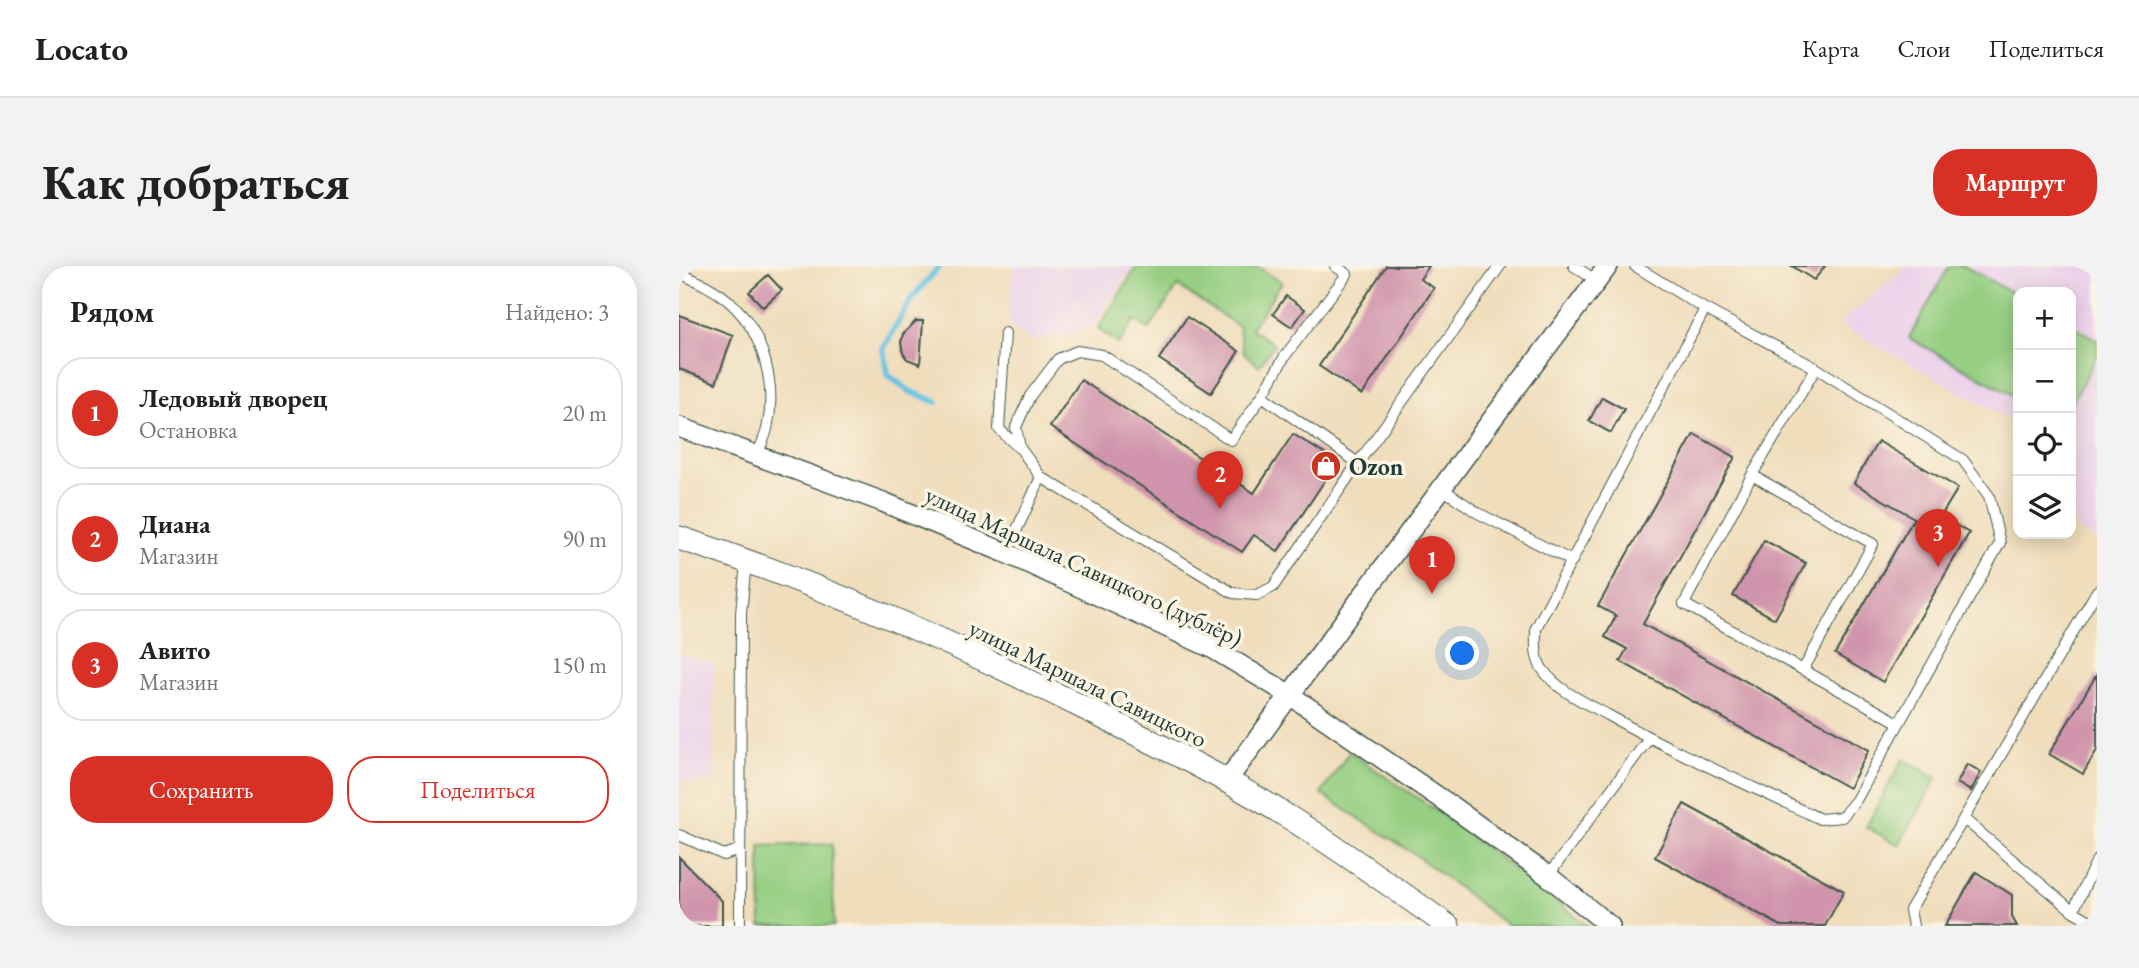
<!DOCTYPE html>
<html lang="ru">
<head>
<meta charset="utf-8">
<style>
	body { margin:0; font-family:"EB Garamond",serif; background:#f2f2f2; color:#222 }
	.controls { position:absolute; right:21px; top:21px; display:grid; overflow:hidden; border-radius:14px; box-shadow:0 4px 18px #0003 }
	.controls button { width:63px; height:63px; display:grid; place-items:center; padding:0; border:0; border-bottom:2px solid #e0e0e0; background:#fff; color:#222; font:35px sans-serif }
	.you { position:absolute; left:784px; top:388px; width:24px; height:24px; margin:-18px; border:5px solid #fff; border-radius:50%; background:#1a73e8; box-shadow:0 0 0 10px #1a73e833 }
	.badge { display:grid; place-items:center; width:46px; height:46px; border-radius:50%; background:#d93025; color:#fff; font-size:23px; font-weight:700 }
	.pin { position:absolute; translate:-50% -58px; filter:drop-shadow(0 2px 4px #0008) }
	.pin::after { content:''; position:absolute; top:37px; width:24px; height:21px; background:inherit; clip-path:polygon(0 0,100% 0,50% 100%) }
	.list { margin:0; padding:0; list-style:none }
	h2 { display:flex; justify-content:space-between; align-items:center; height:91px; margin:0; padding:0 28px; font-size:30px }
	h2 small { font-size:23px; font-weight:400; color:#767676 }
	.list li { display:grid; grid-template-columns:46px 1fr auto; gap:21px; align-items:center; box-sizing:border-box; height:112px; margin:0 14px 14px; padding:0 14px; border:2px solid #e0e0e0; border-radius:28px }
	.list b { display:block; font-size:26px; white-space:nowrap }
	.list p { margin:0; font-size:23px; white-space:nowrap; color:#767676 }
	.list em { font-size:23px; font-style:normal; color:#767676 }
	.actions { display:flex; gap:14px; padding:21px 28px }
	.actions a { flex:1; padding:16px 0; border:2px solid #d93025; border-radius:28px; text-align:center; font-size:24px; color:#d93025 }
	.actions .main { background:#d93025; color:#fff }
	.icon { flex:none; width:38px; height:38px; fill:none; stroke:currentColor; stroke-width:2; stroke-linecap:round; stroke-linejoin:round }
	.map { position:relative; flex:none; width:1418px; height:660px; overflow:hidden; border-radius:28px }
	header { display:flex; align-items:center; gap:42px; box-sizing:border-box; height:98px; padding:0 35px; background:#fff; border-bottom:2px solid #e0e0e0 }
	header strong { font-size:33px }
	nav { display:flex; gap:38px; margin-inline-start:auto; font-size:24px }
	.intro { display:flex; align-items:center; justify-content:space-between; box-sizing:border-box; height:168px; padding:0 42px }
	h1 { margin:0; font-size:49px }
	.button { padding:18px 32px; border-radius:28px; background:#d93025; color:#fff; font-size:24px; font-weight:700 }
	main { display:flex; gap:42px; padding:0 42px }
	aside { flex:1; background:#fff; border-radius:28px; box-shadow:0 4px 18px #0003 }
	.map>svg:first-child { display:block }
	.built { fill:#ebd1eb }
	.green { fill:#96cf83; stroke:#5a865c; stroke-width:2 }
	.lines { fill:none; stroke-linecap:round; stroke-linejoin:round }
	.stream { stroke:#66c3e4; stroke-width:6 }
	.building { fill:#d094ac }
	.service-casing { stroke:#3e5548; stroke-width:12 }
	.minor-casing { stroke:#3e5548; stroke-width:22 }
	.tertiary-casing { stroke:#3e5548; stroke-width:25 }
	.service { stroke:#fff; stroke-width:10 }
	.minor { stroke:#fff; stroke-width:19 }
	.tertiary { stroke:#fff; stroke-width:23 }
	.labels { text-anchor:middle; dominant-baseline:central; stroke-width:7; stroke-linejoin:round; paint-order:stroke }
	.poi-label { font-size:24px; font-weight:bold; fill:#1f3d34; stroke:#fcf5e5; text-anchor:start }
	.street-label { font-size:24px; fill:#1f3d34; stroke:#fcf5e5 }
</style>
</head>
<body>
<header>
<strong>Locato</strong>
<nav><a>Карта</a><a>Слои</a><a>Поделиться</a></nav>
</header>
<div class="intro"><h1>Как добраться</h1><a class="button">Маршрут</a></div>
<main>
<aside>
<h2>Рядом<small>Найдено: 3</small></h2>
<ul class="list">
<li><span class="badge">1</span><div><b>Ледовый дворец</b><p>Остановка</p></div><em>20 m</em></li>
<li><span class="badge">2</span><div><b>Диана</b><p>Магазин</p></div><em>90 m</em></li>
<li><span class="badge">3</span><div><b>Авито</b><p>Магазин</p></div><em>150 m</em></li>
</ul>
<div class="actions"><a class="main">Сохранить</a><a>Поделиться</a></div>
</aside>
<div class="map">
<svg width="1418" height="660" viewBox="0 0 1418 660">
	<rect width="100%" height="100%" fill="#fcf5e5"/>
	<filter id="ink" filterUnits="userSpaceOnUse"><feTurbulence type="fractalNoise" baseFrequency=".0143" numOctaves="2"/><feDisplacementMap in="SourceGraphic" scale="14" xChannelSelector="R" yChannelSelector="G"/><feConvolveMatrix kernelMatrix="1 2 1 2 8 2 1 2 1" color-interpolation-filters="sRGB"/></filter>
	<filter id="wash" filterUnits="userSpaceOnUse"><feTurbulence type="fractalNoise" baseFrequency=".00686" numOctaves="4" result="noise"/><feDisplacementMap in="SourceGraphic" scale="28" xChannelSelector="R" yChannelSelector="G"/><feGaussianBlur stdDeviation="1.57" result="paint"/><feColorMatrix in="noise" values="0 0 0 0 0 0 0 0 0 0 0 0 0 0 0 0 0 1.4 0 .05"/><feComposite in="paint" operator="in"/></filter>
	<g filter="url(#wash)">
		<rect width="100%" height="100%" fill="#efddbb"/>
		<path class="built" d="M336 0H455L413 62 352 75 332 60 329 40Z
			M1229 0H1418V274L1400 264 1392 245V26H1339V158L1160 58Z
			M0 388 34 397V515L0 517Z"/>
		<path class="green" d="M458 0H577L603 16 572 63 595 78 580 100 565 87 559 60 499 20 470 63 455 54 440 78 419 63Z
			M1270 0H1285L1339 30V132L1230 72Z
			M1392 59 1418 74V90L1392 138Z
			M670 486 770 553 909 660H829L737 589 642 528Z
			M1224 493 1258 512 1220 579 1187 561Z
			M153 578 155 660H82L81 580Z"/>
		<g class="lines">
			<path class="stream" d="M258 136 230 125 209 109 204 83 232 33 261 0"/>
		</g>
		<g id="blocks">
			<path class="building" d="M707 0H750L741 13 755 22 683 129 640 100Z
				M1113 0H1146L1135 14Z
				M89 9 103 24 84 41 70 26Z
				M607 30 626 43 613 61 594 48Z
				M0 49 54 69 37 117 0 103Z
				M508 51 560 85 532 127 480 93Z
				M237 55H244L241 98 228 93 224 87 222 77 224 68Z
				M402 114 575 227 614 168 658 196 599 285 575 269 563 286 371 161Z
				M923 131 945 143 932 167 910 155Z
				M1015 168 1056 191 964 358 1190 484 1170 522 941 395 948 383 926 371 937 350 919 340Z
				M1199 175 1279 222 1262 250 1290 267 1204 416 1156 388 1235 252 1175 217Z
				M1085 274 1127 297 1096 353 1054 330Z
				M1418 408V484L1404 508 1370 488Z
				M1288 498 1302 506 1292 525 1278 517Z
				M1005 538 1165 625 1146 660H1102L976 591Z
				M0 591 43 635V660H0Z
				M1297 606 1333 629V651L1338 660H1266Z"/>
		</g>
	</g>
	<g filter="url(#ink)">
		<use href="#blocks" fill-opacity="0" stroke="#3e5548" stroke-width="2"/>
		<g class="lines">
			<g class="service-casing">
				<path id="service" d="M656 0 668 8 606 90 583 130 552 174 423 89 398 85 379 93 351 130 337 161 341 182 362 211 554 327 578 329 594 321 679 197 821 0
					M895 0 918 15
					M956 0 1026 43
					M0 7C18 15 37 23 52 37 85 67 98 120 88 163 86 172 81 181 78 189
					M1026 43 1137 102 1284 194 1310 230 1321 277 1177 534 1163 551 1141 553C1070 519 998 488 929 449 907 437 879 425 864 404 855 392 857 376 857 362Z
					M326 67 320 163 340 182
					M1137 102 1073 209 1005 338 1220 457
					M583 130 679 197
					M1073 209 1194 278 1124 404
					M762 222 799 247 893 295
					M327 287 362 211
					M1285 553 1394 645 1418 659
					M0 569 45 589 60 584
					M869 610 970 472
					M1394 645 1418 594
					M61 660 62 347 67 297
					M1234 660 1231 644 1418 325"/>
			</g>
			<g class="minor-casing">
				<path id="minor" d="M0 161 204 236 327 287 533 382 611 429 768 537 869 610 931 660
					M547 516 812 155 929 0"/>
			</g>
			<g class="tertiary-casing">
				<path id="tertiary" d="M0 272C139 317 271 375 401 440 472 475 544 510 611 552 665 586 717 623 769 660"/>
			</g>
			<use href="#service" class="service"/>
			<use href="#minor" class="minor"/>
			<use href="#tertiary" class="tertiary"/>
		</g>
	</g>
	<defs>
		<g id="shop-disc" transform="scale(1.575)"><circle r="9.5" fill="#c8321e" stroke="#fcf5e5"/><path d="M-5-2.5h2.3a2.7 3.5 0 0 1 5.4 0H5L5.5 6h-11ZM-1.5-2.5h3a1.5 2.3 0 0 0-3 0Z" fill="#fff"/></g>
	</defs>
	<g fill-rule="evenodd">
		<use href="#shop-disc" x="647" y="200"/>
	</g>
	<g class="labels">
		<g class="poi-label">
			<text x="670" y="200">Ozon</text>
		</g>
		<g class="street-label">
			<text transform="translate(405 300) rotate(25)">улица Маршала Савицкого (дублёр)</text>
			<text transform="translate(409 417) rotate(26)">улица Маршала Савицкого</text>
		</g>
	</g>
</svg>
<div class="controls">
<button>+</button>
<button>−</button>
<button><svg class="icon" aria-label="locate" viewBox="0 0 24 24"><circle cx="12" cy="12" r="6"/><path d="M12 2v4M12 18v4M2 12h4M18 12h4"/></svg></button>
<button><svg class="icon" aria-label="layers" viewBox="0 0 24 24"><path d="M12 4l9 5-9 5-9-5zM3 14l9 5 9-5"/></svg></button>
</div>
<div class="you"></div>
<div class="pin badge" style="left:753px;top:328px">1</div>
<div class="pin badge" style="left:541px;top:243px">2</div>
<div class="pin badge" style="left:1259px;top:301px">3</div>
</div>
</main>
</body>
</html>
